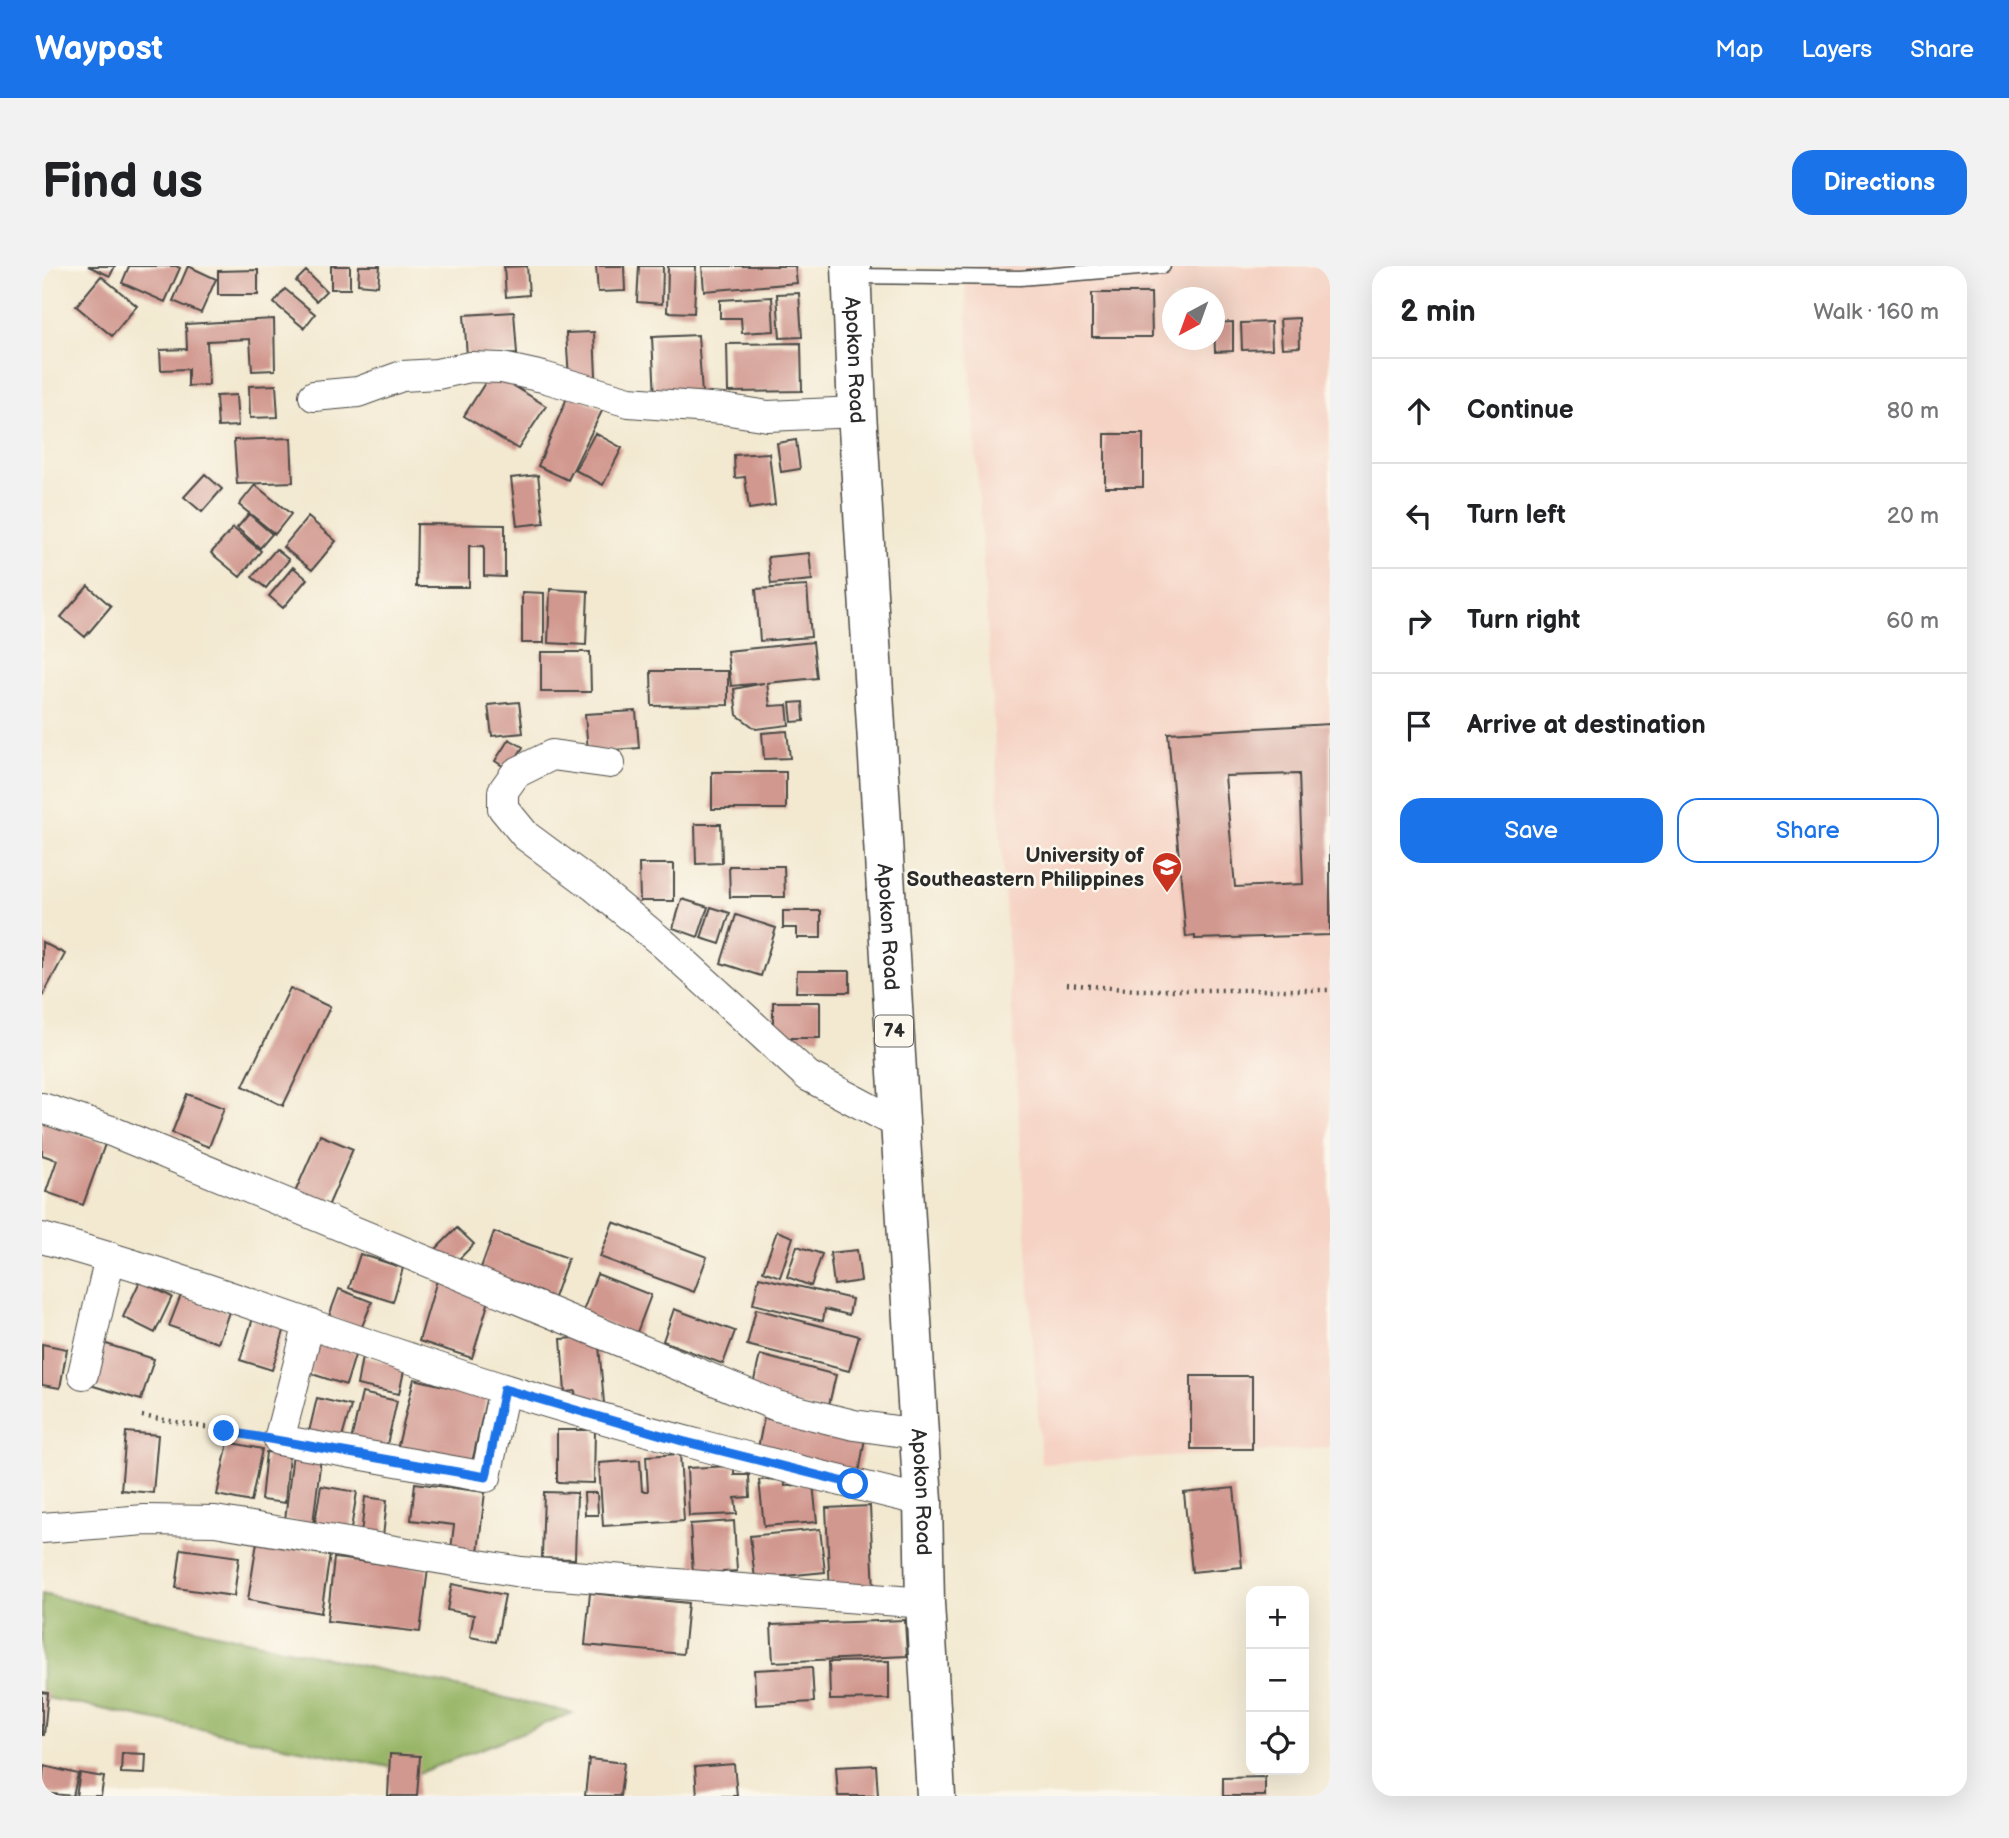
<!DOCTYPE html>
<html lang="en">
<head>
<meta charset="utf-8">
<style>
	body { margin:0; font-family:"Balsamiq Sans",sans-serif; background:#f2f2f2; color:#202124 }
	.controls { position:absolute; right:21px; bottom:21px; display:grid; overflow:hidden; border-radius:14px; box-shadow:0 7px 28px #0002 }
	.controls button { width:63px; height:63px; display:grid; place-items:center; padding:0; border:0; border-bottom:2px solid #e0e0e0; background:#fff; color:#202124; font:35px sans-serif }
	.compass { position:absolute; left:1120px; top:21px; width:63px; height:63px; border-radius:50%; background:#fff; box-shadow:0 7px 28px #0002; rotate:221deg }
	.stop { position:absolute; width:21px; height:21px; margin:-16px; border:5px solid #1a73e8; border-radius:50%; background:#fff }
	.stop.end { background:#1a73e8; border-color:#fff; box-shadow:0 2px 7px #0008 }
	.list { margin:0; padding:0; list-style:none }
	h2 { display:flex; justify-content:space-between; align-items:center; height:91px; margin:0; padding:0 28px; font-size:30px }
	h2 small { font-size:23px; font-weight:400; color:#757577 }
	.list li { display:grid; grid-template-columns:46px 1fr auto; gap:21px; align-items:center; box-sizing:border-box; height:105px; padding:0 28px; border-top:2px solid #e0e0e0 }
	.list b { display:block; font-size:26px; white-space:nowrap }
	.list em { font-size:23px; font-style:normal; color:#757577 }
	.actions { display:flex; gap:14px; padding:21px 28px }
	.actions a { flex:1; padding:16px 0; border:2px solid #1a73e8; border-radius:21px; text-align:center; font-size:24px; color:#1a73e8 }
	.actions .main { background:#1a73e8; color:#fff }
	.icon { flex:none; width:38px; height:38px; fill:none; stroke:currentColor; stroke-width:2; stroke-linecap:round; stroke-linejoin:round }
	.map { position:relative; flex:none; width:1288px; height:1530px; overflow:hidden; border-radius:21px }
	header { display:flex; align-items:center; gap:42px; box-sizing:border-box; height:98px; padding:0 35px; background:#1a73e8; color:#fff }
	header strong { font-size:33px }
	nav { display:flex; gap:38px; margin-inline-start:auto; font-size:24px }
	.intro { display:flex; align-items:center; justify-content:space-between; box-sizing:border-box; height:168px; padding:0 42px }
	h1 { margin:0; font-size:49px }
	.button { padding:18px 32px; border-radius:21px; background:#1a73e8; color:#fff; font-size:24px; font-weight:700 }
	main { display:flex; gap:42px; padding:0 42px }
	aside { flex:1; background:#fff; border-radius:21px; box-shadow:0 7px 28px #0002 }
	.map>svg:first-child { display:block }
	.built { fill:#f5d2c3; fill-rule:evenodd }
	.forest { fill:#98b668; stroke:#62704a; stroke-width:2 }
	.building { fill:#d1988f; fill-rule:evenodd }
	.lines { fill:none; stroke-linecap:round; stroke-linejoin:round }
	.lane-casing { stroke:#494844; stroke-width:17 }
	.street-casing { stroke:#494844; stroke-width:32 }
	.highway-casing { stroke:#494844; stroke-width:41 }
	.path { stroke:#494844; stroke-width:4.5; stroke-dasharray:2 5; stroke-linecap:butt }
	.lane { stroke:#fff; stroke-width:14 }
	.street { stroke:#fff; stroke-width:30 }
	.highway { stroke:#fff; stroke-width:38 }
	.route { stroke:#1a73e8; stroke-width:9 }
	.labels { text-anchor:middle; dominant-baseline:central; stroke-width:5; stroke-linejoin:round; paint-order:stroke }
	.shield { fill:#fbf7ec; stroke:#696865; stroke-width:2 }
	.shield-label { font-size:19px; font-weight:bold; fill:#2b2b2b }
	.street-label { font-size:21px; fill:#2b2b2b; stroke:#fbf7ec }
	.poi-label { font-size:21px; font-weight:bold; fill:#2b2b2b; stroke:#fbf7ec; text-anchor:end }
</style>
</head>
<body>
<header>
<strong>Waypost</strong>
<nav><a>Map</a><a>Layers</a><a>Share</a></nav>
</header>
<div class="intro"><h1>Find us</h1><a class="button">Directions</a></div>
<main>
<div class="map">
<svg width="1288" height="1530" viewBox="0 0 1288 1530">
	<rect width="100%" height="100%" fill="#fbf7ec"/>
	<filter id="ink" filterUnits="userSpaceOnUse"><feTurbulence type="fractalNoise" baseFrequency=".0143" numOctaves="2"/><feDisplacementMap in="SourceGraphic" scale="14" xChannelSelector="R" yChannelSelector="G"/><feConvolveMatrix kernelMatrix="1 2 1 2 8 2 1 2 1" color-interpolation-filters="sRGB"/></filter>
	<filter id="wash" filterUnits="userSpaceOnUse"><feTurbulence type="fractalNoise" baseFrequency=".00686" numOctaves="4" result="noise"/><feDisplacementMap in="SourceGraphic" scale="28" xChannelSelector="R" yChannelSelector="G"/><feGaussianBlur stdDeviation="1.57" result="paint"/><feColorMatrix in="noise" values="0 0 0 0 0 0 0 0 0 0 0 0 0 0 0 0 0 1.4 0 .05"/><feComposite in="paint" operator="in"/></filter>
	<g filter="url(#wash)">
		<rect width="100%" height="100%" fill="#f3e9d1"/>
		<path class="built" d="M922 0H1288V1182L999 1198ZM1130 32H1172V74H1130Z"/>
		<path class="forest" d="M0 1328 530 1447 377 1507 0 1431Z"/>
		<g id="blocks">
			<path class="building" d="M46 0H73L68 10Z
				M87 0H134L138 2 123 36 80 17Z
				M146 0 174 13 159 47 131 35Z
				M289 0H308V23H289Z
				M317 0H338L336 20 316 18Z
				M485 0 487 29 464 31 462 1Z
				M554 0H582L583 25 556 26Z
				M597 0H621L620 38 595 36Z
				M626 0H654L652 47 625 46Z
				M660 0H753L755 17 662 25Z
				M216 4V29H176V5Z
				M264 5 284 25 274 35 254 15Z
				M59 10 95 40 70 70 34 40Z
				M243 23 273 48 262 62 232 37Z
				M757 27 760 71 738 72 735 28Z
				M1050 27H1109L1110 71H1050Z
				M730 31 732 65 700 67 699 52H678V34Z
				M472 46 475 88 425 90 422 49Z
				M1257 52 1258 81 1240 82 1238 53Z
				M232 53 233 104 210 105 208 73 165 75 167 119 146 120V103L119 104 118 84 145 83 144 58Z
				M1191 56V85L1173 86 1172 57Z
				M1229 56 1230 83 1200 84 1199 57Z
				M552 66 554 110 527 112 524 67Z
				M656 69 660 128 613 131 610 71Z
				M759 77 760 125 686 126 685 78Z
				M450 106 504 140 476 183 422 150Z
				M234 119 236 151 208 152 207 120Z
				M527 127 561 143 526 214 496 200Z
				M194 129 196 160 176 161 174 130Z
				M553 167 580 182 561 219 533 204Z
				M1063 168H1101V221H1063Z
				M249 172 251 216 195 218 192 174Z
				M754 174 758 203 739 206 735 177Z
				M727 187 733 239 707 243 703 211 693 212 692 189Z
				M163 208 180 223 160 246 142 231Z
				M496 209 502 257 475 260 469 212Z
				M213 219 249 248 233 268 197 239Z
				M207 248 230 268 218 282 195 262Z
				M266 251 294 275 270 304 241 281Z
				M375 258 463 259V311L442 310V280H427V321H374Z
				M191 262 219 285 198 311 169 287Z
				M234 283 247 294 224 322 210 311Z
				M767 287 770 314 729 318 726 291Z
				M251 301 265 313 241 342 227 330Z
				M46 320 69 340 43 371 19 351Z
				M765 320 769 371 718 375 714 323Z
				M508 323 546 325 544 379 506 377Z
				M480 326 502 327V377H480Z
				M771 376 775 412 725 417 728 440 745 439 747 459 714 463 695 449 692 423 722 417 689 420 685 385Z
				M499 386H548L549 426H499Z
				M609 405H686V439L610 440Z
				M477 436 481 467 450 470 446 439Z
				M761 436 762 455 750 456 748 437Z
				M594 445 597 482 546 486 543 448Z
				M1288 458V669L1153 673V670L1144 671 1126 467ZM1257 508 1261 618 1193 621 1183 510Z
				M745 465 748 492 722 493 720 467Z
				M467 473 481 481 467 504 453 495Z
				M670 506H744V543H670Z
				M653 558H679L680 597 654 598Z
				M597 598H632V635H598Z
				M687 600H742L743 631H688Z
				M640 633 666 641 656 671 631 662Z
				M669 641 688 647 678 678 659 672Z
				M741 645H779V672H755V662H741Z
				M694 649 734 662 719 710 679 697Z
				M0 676 23 688 0 731Z
				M755 705H808V726H754Z
				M248 722 288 741 241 840 201 820Z
				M731 736H778V772H731Z
				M145 828 182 842 167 881 130 867Z
				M0 854 63 878 41 939 4 926 15 894 0 889Z
				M278 869 311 883 284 945 251 931Z
				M571 956 665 991 652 1026 558 991Z
				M415 962 432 978 406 1004 389 988Z
				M735 965 751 971 738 1011 721 1005Z
				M452 966 526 992 510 1037 436 1010Z
				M755 980 780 988 769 1020 745 1011Z
				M815 984 819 1015 792 1019 788 987Z
				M318 988 361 1002 351 1036 307 1022Z
				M555 1008 609 1029 594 1069 540 1048Z
				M717 1011 810 1033 807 1049 783 1043 781 1055 711 1038Z
				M395 1014 448 1031 430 1092 377 1075Z
				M98 1015 130 1031 113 1067 81 1051Z
				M297 1023 330 1036 319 1063 287 1050Z
				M139 1029 187 1046 176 1077 127 1060Z
				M632 1043 693 1065 681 1098 621 1075Z
				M714 1043 817 1070 807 1105 705 1079Z
				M211 1052 243 1062 230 1104 198 1094Z
				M550 1071 557 1080 562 1137 535 1139 533 1125 523 1126 519 1073Z
				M276 1075 314 1086 304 1119 267 1107Z
				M61 1077 112 1093 99 1134 48 1119Z
				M0 1078 25 1083 18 1122 0 1119Z
				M718 1089 794 1109 785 1147 709 1127Z
				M320 1091 363 1100 357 1128 315 1119Z
				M1149 1110H1210V1183H1149Z
				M372 1113 445 1130 428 1205 354 1188Z
				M320 1127 355 1135 343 1187 308 1179Z
				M275 1132 309 1140 298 1179 266 1170Z
				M722 1152 823 1172 817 1207 715 1187Z
				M515 1164H553L552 1217 515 1216Z
				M84 1166 116 1169 111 1227 79 1224Z
				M186 1176 220 1183 209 1236 175 1229Z
				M224 1186 247 1188 243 1237 219 1234Z
				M251 1187 279 1191 271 1258 243 1254Z
				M638 1188 642 1255 561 1260 557 1197 598 1194 600 1225H606L604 1190Z
				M692 1200V1209H707L708 1231 693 1232 695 1248 647 1250 645 1202Z
				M742 1213 743 1220 771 1218 775 1256 722 1260 717 1214Z
				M373 1217 443 1226 436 1286 409 1283 412 1259 369 1254Z
				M279 1220 315 1226 308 1269 272 1263Z
				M1192 1222 1200 1301 1150 1306 1142 1227Z
				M502 1226 535 1227 533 1293 500 1292Z
				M542 1227H555L556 1249H543Z
				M323 1231 345 1234 341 1271 319 1269Z
				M828 1240 832 1325 788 1326 784 1242Z
				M692 1255 695 1305 651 1308 648 1258Z
				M778 1263 783 1306 713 1313 708 1270Z
				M215 1276 288 1288 279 1347 206 1334Z
				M139 1283 197 1291 192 1330 134 1322Z
				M292 1292 386 1303 378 1366 285 1355Z
				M410 1318 463 1329 454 1376 428 1371 432 1349 405 1344Z
				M548 1327 646 1337 641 1388 543 1379Z
				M863 1354 865 1390 731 1396 729 1359Z
				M847 1395V1433L788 1434 787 1396Z
				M770 1401 772 1436 714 1439 712 1404Z
				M0 1426 6 1427 2 1469H0Z
				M80 1487 104 1488 103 1508 79 1507Z
				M348 1488 378 1490 375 1530H346Z
				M547 1493 582 1497 578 1530H543Z
				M692 1498 695 1530H655L653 1501Z
				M834 1499 836 1530H796L794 1501Z
				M2 1500 36 1508 31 1530 0 1527Z
				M38 1507 62 1511 59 1530H34Z
				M1223 1511V1530H1181V1512Z"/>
		</g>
	</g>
	<g filter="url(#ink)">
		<use href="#blocks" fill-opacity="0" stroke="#494844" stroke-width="2"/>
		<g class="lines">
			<g class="lane-casing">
				<path id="lane" d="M811 10 978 12 1121 0"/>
			</g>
			<g class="street-casing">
				<path id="street" d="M272 130 316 126 360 110 395 108 428 101 460 102 501 111 587 136 681 143 726 150 815 146
					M568 497 510 489 474 507 461 525V542L484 570 553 621 623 679 766 810 857 858
					M0 842 69 865 735 1140 812 1159 876 1168
					M0 972C157 1015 307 1075 462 1123 600 1166 741 1201 881 1235
					M267 1057 237 1174 444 1211 462 1123
					M41 1108 68 991
					M0 1262 103 1254 173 1255 479 1306 883 1337"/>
			</g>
			<g class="highway-casing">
				<g id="highway">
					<path id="s1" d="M809 0 815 146 881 1235 883 1337 894 1530"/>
				</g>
			</g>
			<path class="path" d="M1025 718 1094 724H1288
				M100 1150 209 1169"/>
			<use href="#lane" class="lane"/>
			<use href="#street" class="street"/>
			<use href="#highway" class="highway"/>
		</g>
	</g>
	<g class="lines" filter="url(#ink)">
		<path class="route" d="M182 1165 444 1211 462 1123 640 1175 811 1218"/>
	</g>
	<defs>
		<g id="university-pin" transform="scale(1.575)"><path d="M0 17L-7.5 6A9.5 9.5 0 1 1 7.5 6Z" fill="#c8321e" stroke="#fbf7ec"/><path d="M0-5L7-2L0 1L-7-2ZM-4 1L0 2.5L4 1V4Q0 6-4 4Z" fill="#fff"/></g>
	</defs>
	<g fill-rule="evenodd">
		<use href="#university-pin" x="1125" y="601"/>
	</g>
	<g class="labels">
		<rect class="shield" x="833" y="749.5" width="38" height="31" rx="5"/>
		<g class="shield-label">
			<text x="852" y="765">74</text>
		</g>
		<g class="street-label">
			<text stroke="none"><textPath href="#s1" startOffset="94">Apokon Road</textPath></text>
			<text stroke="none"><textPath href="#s1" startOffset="662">Apokon Road</textPath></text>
			<text stroke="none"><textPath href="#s1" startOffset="1228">Apokon Road</textPath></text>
		</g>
		<g class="poi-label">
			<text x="1102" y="589">University of<tspan x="1102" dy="24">Southeastern Philippines</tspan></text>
		</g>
	</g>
</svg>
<div class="controls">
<button>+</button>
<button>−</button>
<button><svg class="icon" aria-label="locate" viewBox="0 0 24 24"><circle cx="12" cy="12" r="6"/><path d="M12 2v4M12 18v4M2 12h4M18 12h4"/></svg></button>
</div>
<svg class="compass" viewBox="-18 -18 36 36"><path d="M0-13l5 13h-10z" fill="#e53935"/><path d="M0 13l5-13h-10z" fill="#757577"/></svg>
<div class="stop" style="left:811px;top:1218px"></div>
<div class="stop end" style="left:182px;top:1165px"></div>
</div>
<aside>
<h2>2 min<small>Walk · 160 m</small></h2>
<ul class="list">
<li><svg class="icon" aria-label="ahead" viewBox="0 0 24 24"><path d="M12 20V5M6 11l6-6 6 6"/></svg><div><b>Continue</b></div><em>80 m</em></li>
<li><svg class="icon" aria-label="left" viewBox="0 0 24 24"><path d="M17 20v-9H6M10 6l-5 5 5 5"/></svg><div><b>Turn left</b></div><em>20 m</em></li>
<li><svg class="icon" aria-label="right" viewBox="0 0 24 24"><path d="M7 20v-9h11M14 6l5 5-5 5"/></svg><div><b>Turn right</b></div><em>60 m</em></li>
<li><svg class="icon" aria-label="arrive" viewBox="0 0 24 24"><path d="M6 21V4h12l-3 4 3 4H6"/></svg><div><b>Arrive at destination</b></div></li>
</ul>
<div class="actions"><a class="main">Save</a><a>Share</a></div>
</aside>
</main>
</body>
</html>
